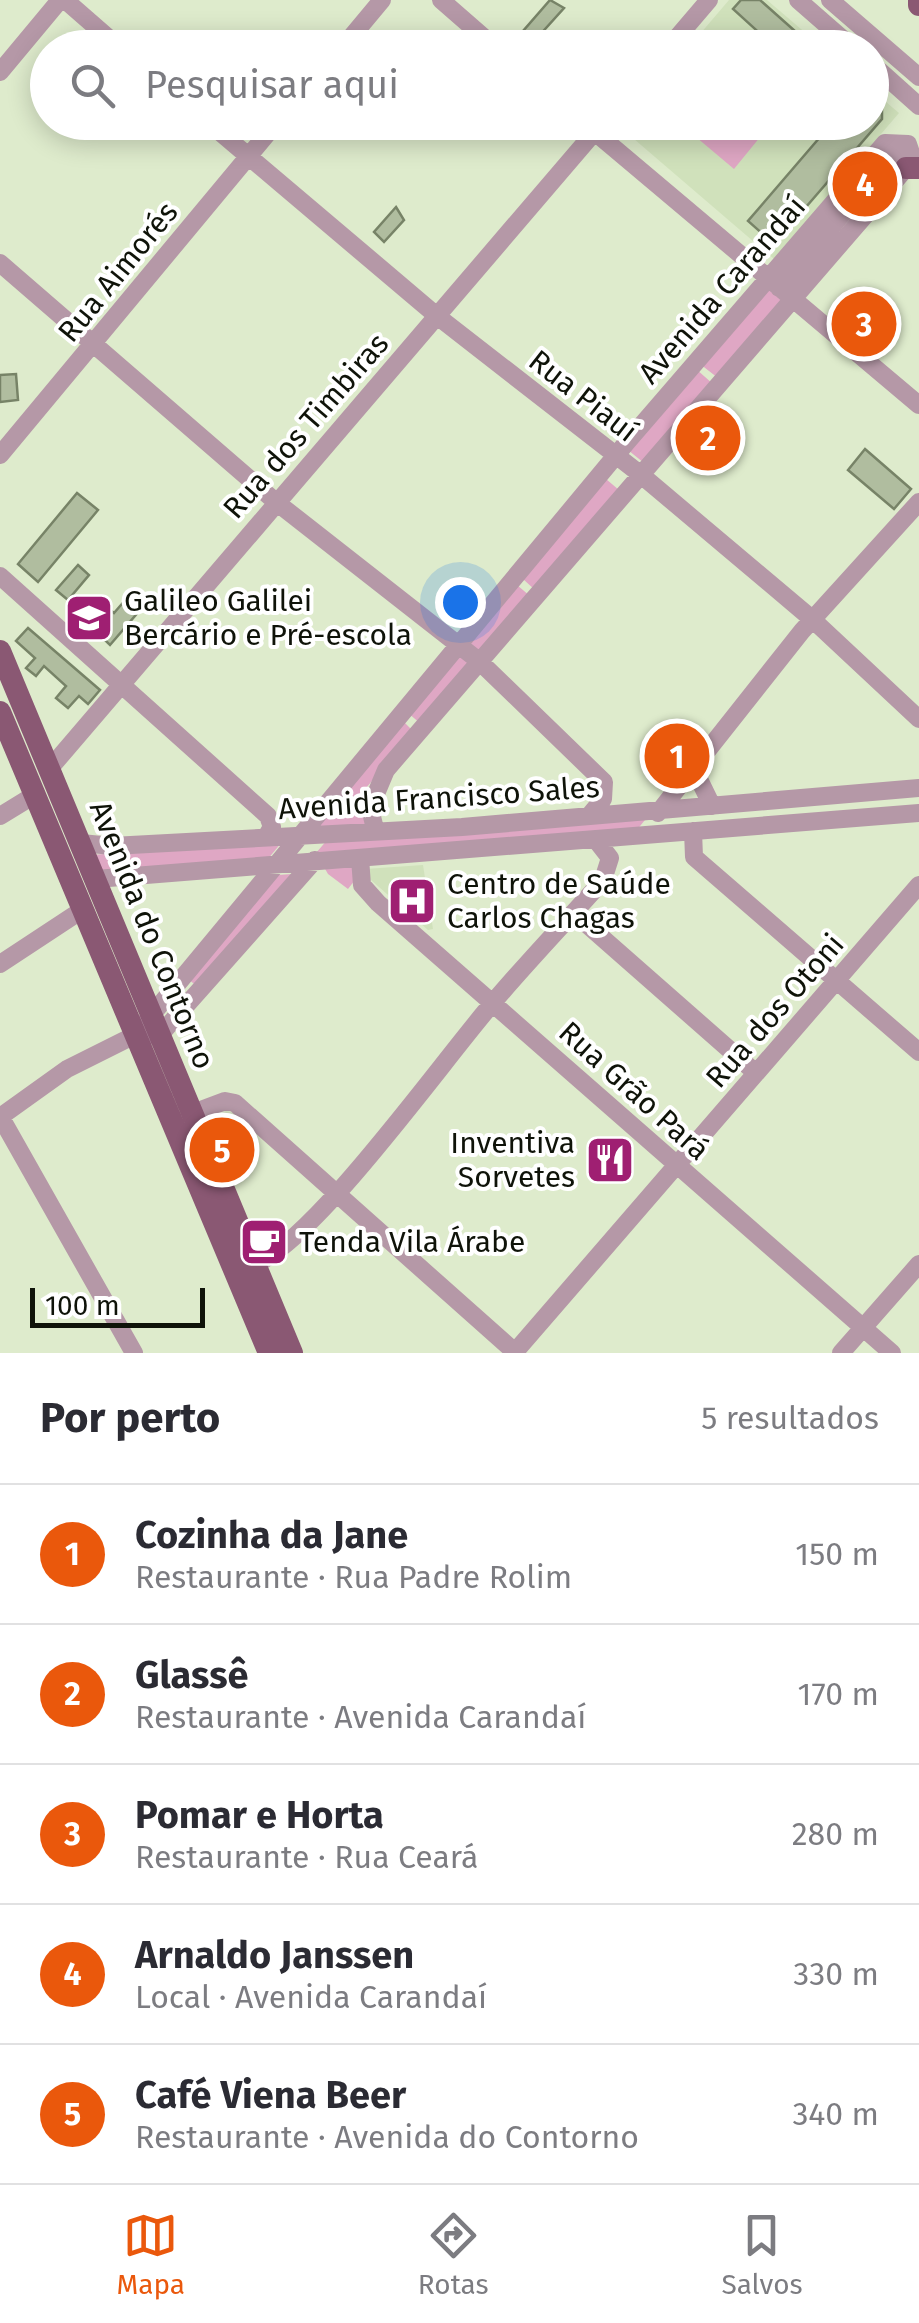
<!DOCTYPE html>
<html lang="pt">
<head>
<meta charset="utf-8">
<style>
	body { margin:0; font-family:"Fira Sans",sans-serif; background:#f7f7f7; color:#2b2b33 }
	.scale { position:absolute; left:30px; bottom:25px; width:175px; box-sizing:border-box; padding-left:10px; border:5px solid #0f1309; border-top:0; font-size:28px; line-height:35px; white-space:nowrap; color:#0f1309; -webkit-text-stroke:8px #fff; paint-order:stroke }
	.you { position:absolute; left:460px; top:602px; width:35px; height:35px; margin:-25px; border:8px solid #fff; border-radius:50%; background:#1a73e8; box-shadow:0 0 0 15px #1a73e833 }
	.badge { display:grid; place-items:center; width:65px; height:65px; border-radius:50%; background:#ea580c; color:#fff; font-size:32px; font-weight:700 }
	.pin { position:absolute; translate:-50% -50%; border:5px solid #fff; box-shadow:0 2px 10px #0006 }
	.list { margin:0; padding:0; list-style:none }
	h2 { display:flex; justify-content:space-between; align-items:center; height:130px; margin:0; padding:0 40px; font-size:42px }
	h2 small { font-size:32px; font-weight:400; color:#7c7c81 }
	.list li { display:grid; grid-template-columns:65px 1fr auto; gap:30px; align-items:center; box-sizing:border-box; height:140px; padding:0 40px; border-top:2px solid #e1e1e2 }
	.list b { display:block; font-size:38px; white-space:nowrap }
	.list p { margin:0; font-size:32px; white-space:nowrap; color:#7c7c81 }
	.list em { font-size:32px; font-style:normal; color:#7c7c81 }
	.icon { flex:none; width:55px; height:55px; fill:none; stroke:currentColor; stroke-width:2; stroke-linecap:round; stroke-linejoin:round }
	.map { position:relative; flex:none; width:919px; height:1353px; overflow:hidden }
	.search { position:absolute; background:#fff; box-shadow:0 5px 25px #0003; left:30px; right:30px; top:30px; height:110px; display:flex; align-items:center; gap:25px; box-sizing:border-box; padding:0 35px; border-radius:55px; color:#7c7c81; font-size:38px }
	.sheet { height:830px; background:#fff }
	nav { display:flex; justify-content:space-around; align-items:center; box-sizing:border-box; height:140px; border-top:2px solid #e1e1e2; background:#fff; font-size:28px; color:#7c7c81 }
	nav a { display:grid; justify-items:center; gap:5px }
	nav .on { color:#ea580c }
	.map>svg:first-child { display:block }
	.built { fill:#d0e1bb }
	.green { fill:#dfa7c4 }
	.building { fill:#b0bd9f; stroke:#778367; stroke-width:2.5 }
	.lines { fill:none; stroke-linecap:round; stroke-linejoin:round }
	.minor { stroke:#b598a7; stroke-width:18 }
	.major { stroke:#8a5873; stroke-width:22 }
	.labels { text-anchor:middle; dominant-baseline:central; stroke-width:8; stroke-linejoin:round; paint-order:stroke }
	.street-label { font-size:30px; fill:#0f1309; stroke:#fff }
	.poi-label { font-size:30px; fill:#0f1309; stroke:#fff; text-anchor:start }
</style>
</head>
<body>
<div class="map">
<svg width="919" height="1353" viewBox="0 0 919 1353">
	<rect width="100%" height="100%" fill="#deebcc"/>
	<path class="built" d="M729 0H767L822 47 688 48Z
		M872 90 899 113 774 259 620 127 624 122H872Z
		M423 865 433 929 428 930 363 873 365 869Z"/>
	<path class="green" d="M698 123H765L769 126 734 169 690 132Z
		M769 285 786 300 718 378 700 364Z
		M696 369 713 384 644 463 628 450Z
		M606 479 619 490 535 590 523 579Z
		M517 585 530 596 478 655 466 646Z
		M461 650 474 661 421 724 408 713Z
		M404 722 414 732 360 795 366 825 310 828Z
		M649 815 636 831 354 853 355 880 348 889 328 874 316 853 328 839Z
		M282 842 267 860 99 872 90 855Z
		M292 874 197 986 189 980 278 875Z"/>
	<path class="building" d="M550 0 564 8 528 48 517 38Z
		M741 0H760L814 48H776L733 9Z
		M872 98 882 107V119L774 244 748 221 833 122H872Z
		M396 207 404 220 384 242 374 232Z
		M16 374 18 400 0 402V375Z
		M865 449 911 489 894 509 848 470Z
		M77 493 98 510 38 582 18 564Z
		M78 565 89 575 68 600 56 590Z
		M127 598 140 610 110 645 81 617 97 599 114 613Z
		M28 628 100 690 88 704 79 696 68 708 56 698 66 686 44 666 36 676 26 668 35 658 16 641Z"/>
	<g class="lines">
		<path class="minor" d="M65 0 120 48
			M441 0 496 48
			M798 0 853 48
			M830 0 919 77
			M342 48 382 0
			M668 48 709 0
			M872 64 919 106
			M0 72 60 0
			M208 122 437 316 640 474 812 619 919 719
			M583 122 919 405
			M0 263 276 502 479 661 604 782 603 799 589 816
			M779 288 898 149
			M0 455 277 122
			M0 576 268 816 272 827 266 837
			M51 767 603 122
			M694 769 712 806
			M658 813 802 631 919 502
			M0 816 36 794
			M693 831 694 857 919 1052
			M81 843 112 846 462 827 919 788
			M360 858 362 885 378 903 892 1353
			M96 879 919 813
			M574 913 756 1073
			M0 964 82 910
			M151 1035 159 1036 315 860
			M193 1113 225 1101 235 1103 516 1353
			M0 1116 134 1353
			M0 1117 67 1069 135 1035 627 442 885 143 908 144 912 156 906 168 386 770 370 808 375 829
			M255 1264C316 1239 441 1063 491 1005 527 962 566 922 603 880L610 858 596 840
			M514 1353 919 885
			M841 1353 919 1264"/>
		<path class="major" d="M919 0V5
			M906 168H919
			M0 651 292 1353
			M0 712 269 1353"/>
	</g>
	<defs>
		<g id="school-square" transform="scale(2.5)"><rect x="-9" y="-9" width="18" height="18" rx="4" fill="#9f1f72" stroke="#fff"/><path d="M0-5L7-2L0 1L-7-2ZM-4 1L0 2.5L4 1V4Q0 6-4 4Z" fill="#fff"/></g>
		<g id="hospital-square" transform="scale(2.5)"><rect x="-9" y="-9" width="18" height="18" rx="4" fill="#9f1f72" stroke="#fff"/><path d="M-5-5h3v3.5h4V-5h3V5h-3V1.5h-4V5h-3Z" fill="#fff"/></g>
		<g id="restaurant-square" transform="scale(2.5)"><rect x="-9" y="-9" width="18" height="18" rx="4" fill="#9f1f72" stroke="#fff"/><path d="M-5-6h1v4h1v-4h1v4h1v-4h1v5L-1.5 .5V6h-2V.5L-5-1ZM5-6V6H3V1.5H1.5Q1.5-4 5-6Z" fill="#fff"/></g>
		<g id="cafe-square" transform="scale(2.5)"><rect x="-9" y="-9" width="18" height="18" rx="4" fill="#9f1f72" stroke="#fff"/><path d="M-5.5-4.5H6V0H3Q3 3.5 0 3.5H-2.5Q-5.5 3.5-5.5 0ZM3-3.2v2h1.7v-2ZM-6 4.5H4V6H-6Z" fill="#fff"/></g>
	</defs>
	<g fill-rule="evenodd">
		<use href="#school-square" x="89" y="618"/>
		<use href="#hospital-square" x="412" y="901"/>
		<use href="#restaurant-square" x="610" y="1160"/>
		<use href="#cafe-square" x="264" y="1242"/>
	</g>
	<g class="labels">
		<g class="street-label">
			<text transform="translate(118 272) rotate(-51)">Rua Aimorés</text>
			<text transform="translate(722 290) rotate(-49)">Avenida Carandaí</text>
			<text transform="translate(583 396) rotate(38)">Rua Piauí</text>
			<text transform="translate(306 426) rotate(-49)">Rua dos Timbiras</text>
			<text transform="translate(439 798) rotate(-4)">Avenida Francisco Sales</text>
			<text transform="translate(152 935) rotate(68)">Avenida do Contorno</text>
			<text transform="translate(775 1011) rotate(-49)">Rua dos Otoni</text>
			<text transform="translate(634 1091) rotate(42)">Rua Grão Pará</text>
		</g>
		<g class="poi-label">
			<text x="124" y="601">Galileo Galilei<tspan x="124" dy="34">Bercário e Pré-escola</tspan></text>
			<text x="447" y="884">Centro de Saúde<tspan x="447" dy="34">Carlos Chagas</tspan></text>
			<text x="575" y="1143" text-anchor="end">Inventiva<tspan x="575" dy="34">Sorvetes</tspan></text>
			<text x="299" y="1242">Tenda Vila Árabe</text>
		</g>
	</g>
</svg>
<div class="scale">100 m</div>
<div class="you"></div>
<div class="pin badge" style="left:677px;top:756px">1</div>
<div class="pin badge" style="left:708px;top:438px">2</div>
<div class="pin badge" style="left:864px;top:324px">3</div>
<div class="pin badge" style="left:865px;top:184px">4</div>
<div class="pin badge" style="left:222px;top:1150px">5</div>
<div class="search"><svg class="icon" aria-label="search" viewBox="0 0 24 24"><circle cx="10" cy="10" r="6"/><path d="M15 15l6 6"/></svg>Pesquisar aqui</div>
</div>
<section class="sheet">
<h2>Por perto<small>5 resultados</small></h2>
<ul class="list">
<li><span class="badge">1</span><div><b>Cozinha da Jane</b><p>Restaurante · Rua Padre Rolim</p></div><em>150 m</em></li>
<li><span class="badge">2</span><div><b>Glassê</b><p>Restaurante · Avenida Carandaí</p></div><em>170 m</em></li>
<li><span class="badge">3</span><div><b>Pomar e Horta</b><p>Restaurante · Rua Ceará</p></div><em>280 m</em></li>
<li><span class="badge">4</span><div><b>Arnaldo Janssen</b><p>Local · Avenida Carandaí</p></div><em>330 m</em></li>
<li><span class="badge">5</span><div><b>Café Viena Beer</b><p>Restaurante · Avenida do Contorno</p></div><em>340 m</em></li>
</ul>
</section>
<nav>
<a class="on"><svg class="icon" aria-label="map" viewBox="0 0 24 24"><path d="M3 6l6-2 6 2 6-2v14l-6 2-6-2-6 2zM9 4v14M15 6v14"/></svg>Mapa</a>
<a><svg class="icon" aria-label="directions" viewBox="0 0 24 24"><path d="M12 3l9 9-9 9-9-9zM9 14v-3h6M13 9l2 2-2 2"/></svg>Rotas</a>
<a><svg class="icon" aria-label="saved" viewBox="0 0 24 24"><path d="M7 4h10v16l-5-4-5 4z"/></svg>Salvos</a>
</nav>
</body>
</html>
